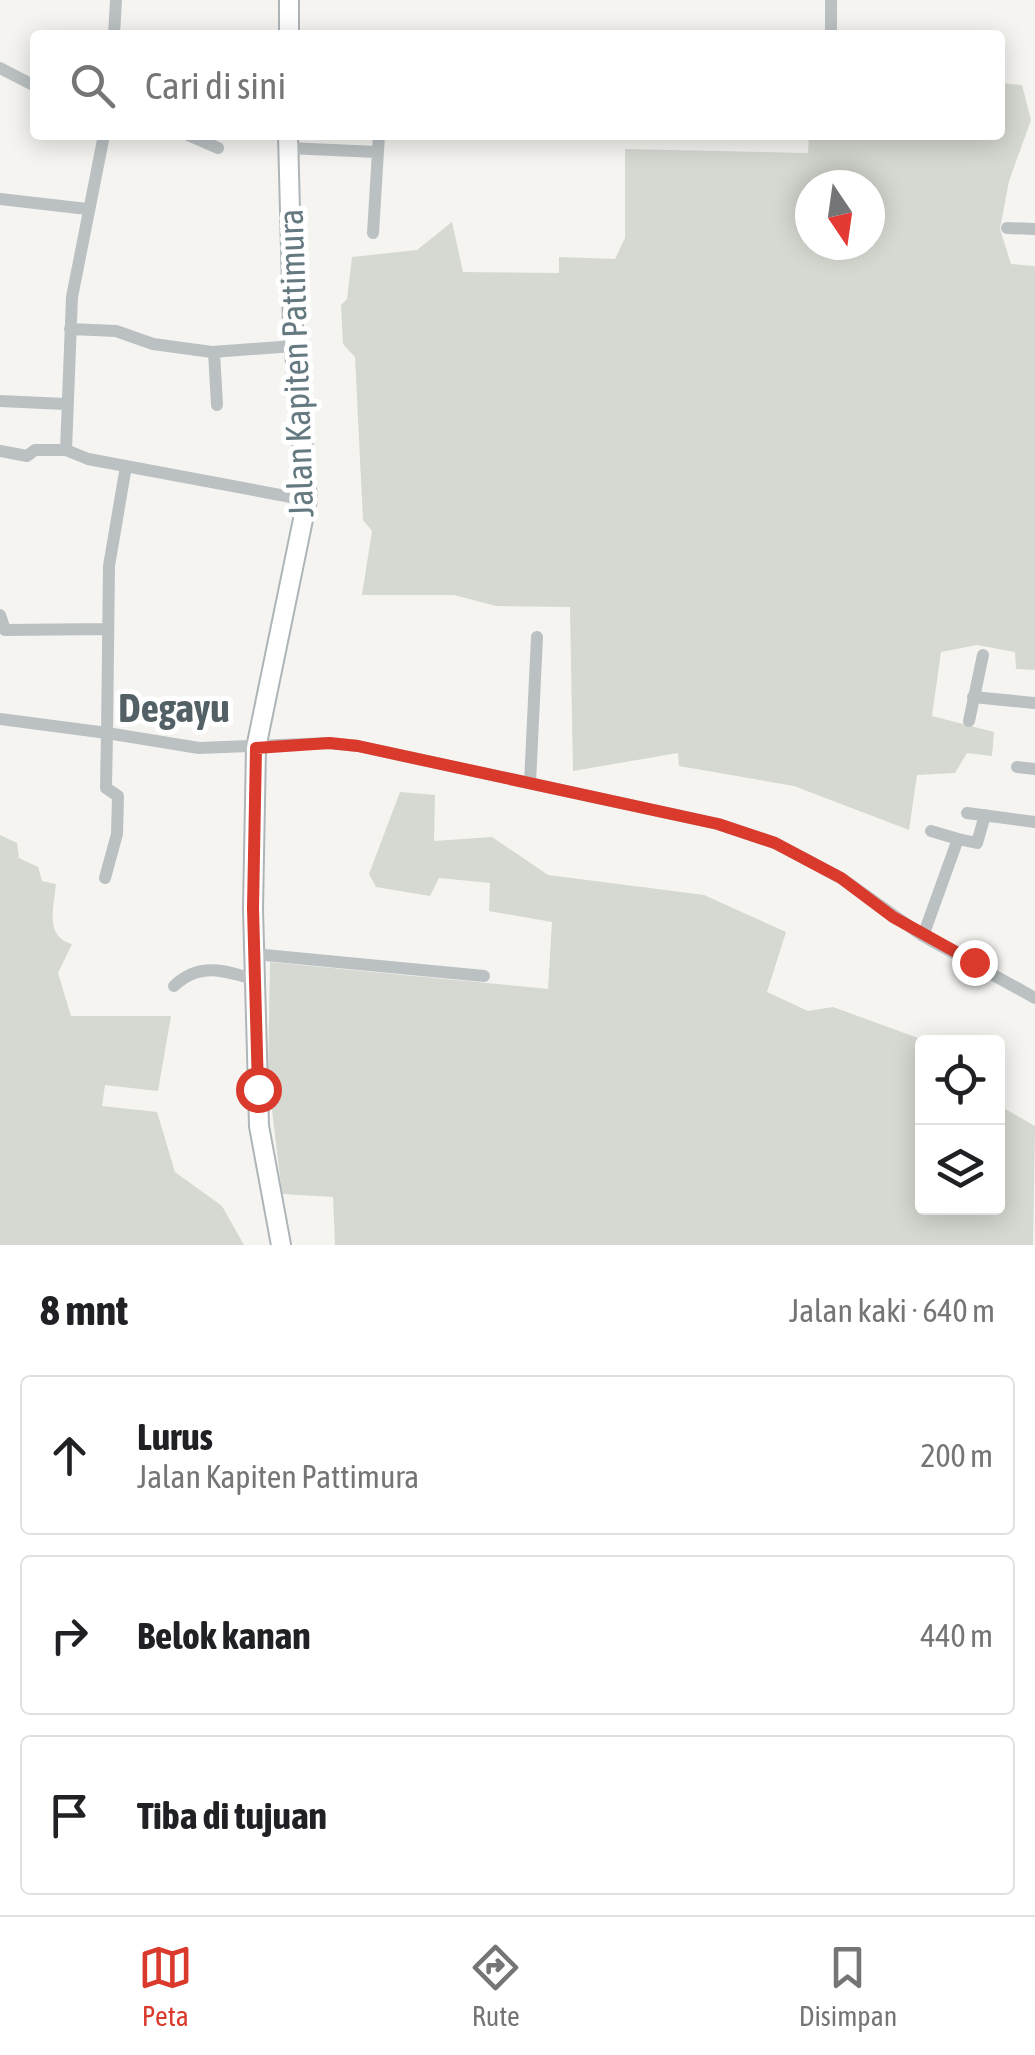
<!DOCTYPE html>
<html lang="id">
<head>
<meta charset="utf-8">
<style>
	body { margin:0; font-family:"Asap Condensed",sans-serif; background:#f2f2f2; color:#202124 }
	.controls { position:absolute; right:30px; bottom:30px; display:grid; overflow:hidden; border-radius:10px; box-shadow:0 5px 25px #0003 }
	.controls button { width:90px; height:90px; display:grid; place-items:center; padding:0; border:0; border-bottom:2px solid #e0e0e0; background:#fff; color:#202124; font:50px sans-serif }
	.compass { position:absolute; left:795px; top:170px; width:90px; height:90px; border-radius:50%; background:#fff; box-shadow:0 5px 25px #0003; rotate:167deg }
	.stop { position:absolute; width:30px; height:30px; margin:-22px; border:8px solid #da3a2c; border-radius:50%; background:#fff }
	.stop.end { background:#da3a2c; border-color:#fff; box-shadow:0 2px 10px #0008 }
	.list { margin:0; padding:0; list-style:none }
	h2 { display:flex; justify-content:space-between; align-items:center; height:130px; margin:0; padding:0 40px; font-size:42px }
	h2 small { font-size:32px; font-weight:400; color:#757577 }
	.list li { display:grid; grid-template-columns:65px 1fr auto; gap:30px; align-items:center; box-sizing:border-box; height:160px; margin:0 20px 20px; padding:0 20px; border:2px solid #e0e0e0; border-radius:10px }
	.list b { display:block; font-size:38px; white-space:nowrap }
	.list p { margin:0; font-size:32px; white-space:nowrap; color:#757577 }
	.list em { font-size:32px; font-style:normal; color:#757577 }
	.icon { flex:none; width:55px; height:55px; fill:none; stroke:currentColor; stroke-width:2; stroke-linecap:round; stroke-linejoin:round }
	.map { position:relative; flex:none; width:1035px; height:1245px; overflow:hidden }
	.search { position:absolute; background:#fff; box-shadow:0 5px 25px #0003; left:30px; right:30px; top:30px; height:110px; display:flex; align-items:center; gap:25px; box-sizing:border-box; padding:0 35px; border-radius:10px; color:#757577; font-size:38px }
	.sheet { height:670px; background:#fff }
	nav { display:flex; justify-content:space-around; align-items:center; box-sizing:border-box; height:140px; border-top:2px solid #e0e0e0; background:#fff; font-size:28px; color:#757577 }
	nav a { display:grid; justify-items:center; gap:5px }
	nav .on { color:#da3a2c }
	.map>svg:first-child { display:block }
	.green { fill:#d5d9d1; fill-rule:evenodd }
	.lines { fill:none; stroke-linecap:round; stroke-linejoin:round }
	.secondary-casing { stroke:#aeb5b8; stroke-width:22 }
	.street { stroke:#bbc1c3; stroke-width:12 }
	.secondary { stroke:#fff; stroke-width:18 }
	.route { stroke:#da3a2c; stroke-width:12 }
	.labels { text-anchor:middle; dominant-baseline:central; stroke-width:10; stroke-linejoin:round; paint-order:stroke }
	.street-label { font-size:35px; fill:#657981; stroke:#fff }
	.quarter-label { font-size:40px; font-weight:bold; fill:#536166; stroke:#fff }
</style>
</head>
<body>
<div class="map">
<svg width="1035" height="1245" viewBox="0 0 1035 1245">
	<rect width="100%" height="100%" fill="#f5f4f1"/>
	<path class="green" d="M1000 83 1022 85 1031 120 1009 181 1000 229 1011 264 1035 266V670L1016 669 1015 652 977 645 941 652 932 716 994 732 992 756 967 753 955 773 917 775 909 830 794 786 679 766 678 753 573 771 570 607 496 606 454 595H362L372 531 363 520 355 357 343 344 341 305 347 299 352 257 417 250 452 222 463 272 559 273V257L615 259 625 238V149L808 153 809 135H1000ZM870 185V245H810V185Z
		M400 792 435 795 434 841 492 837 548 875 704 895 786 932 767 992 808 1011 833 1007 929 1042H922V1208H998V1105L1035 1126 1033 1245H335L333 1197 282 1194 268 1077 270 962 548 989 552 922 489 911 490 883 439 878 430 896 376 887 369 874Z
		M0 835 17 843 19 858 38 867 42 881 56 884C54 907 44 936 72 944L58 973 71 1016H171L158 1091 105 1085 102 1106 157 1112 175 1172 222 1206 244 1245H0Z"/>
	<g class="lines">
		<g class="secondary-casing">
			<path id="secondary" d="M289 35V0
				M281 1245 259 1126 253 909 256 748 307 500 293 326 288 135"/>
		</g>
		<path class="street" d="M114 35 116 0
			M831 35V0
			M0 68 35 86
			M104 135 72 297 66 450 88 459 307 500
			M188 135 218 148
			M288 148 377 152
			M0 199 87 209
			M1007 228 1035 229
			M373 233 379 135
			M70 329 116 331 153 344 212 352 294 346
			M214 352 217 405
			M0 401 65 404
			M0 451 27 456 35 450H66
			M126 466 109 566 107 733 199 748 329 743 358 746 718 824 775 843 841 878 923 936 1035 998
			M0 615 5 630 107 629
			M973 697 1035 703
			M0 719 107 733 106 788 118 796 117 834 105 878
			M969 721 983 655
			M1017 767 1035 769
			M530 783 537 637
			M967 813 1035 822
			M958 839 977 843 985 815
			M923 936 958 839 931 831
			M254 954 484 976
			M174 986C199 962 224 970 256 980"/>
		<use href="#secondary" class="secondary"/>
	</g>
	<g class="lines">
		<path class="route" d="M258 1089 253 908 256 748 329 743 358 746 718 824 775 843 841 878 893 917 974 962"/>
	</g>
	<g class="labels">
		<g class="street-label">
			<text transform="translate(295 363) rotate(-92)">Jalan Kapiten Pattimura</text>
		</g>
		<g class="quarter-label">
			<text x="174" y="707">Degayu</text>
		</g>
	</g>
</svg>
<div class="controls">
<button><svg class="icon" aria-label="locate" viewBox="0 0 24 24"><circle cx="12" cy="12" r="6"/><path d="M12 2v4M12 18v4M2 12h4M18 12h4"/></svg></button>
<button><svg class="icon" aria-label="layers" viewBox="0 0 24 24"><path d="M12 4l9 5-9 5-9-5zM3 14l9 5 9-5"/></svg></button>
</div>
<svg class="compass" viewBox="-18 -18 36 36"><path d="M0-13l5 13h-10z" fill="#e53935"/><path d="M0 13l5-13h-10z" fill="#757577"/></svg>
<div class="stop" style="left:258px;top:1089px"></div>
<div class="stop end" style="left:974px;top:962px"></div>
<div class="search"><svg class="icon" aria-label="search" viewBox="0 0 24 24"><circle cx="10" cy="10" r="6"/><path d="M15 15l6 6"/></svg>Cari di sini</div>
</div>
<section class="sheet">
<h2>8 mnt<small>Jalan kaki · 640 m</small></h2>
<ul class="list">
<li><svg class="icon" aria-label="ahead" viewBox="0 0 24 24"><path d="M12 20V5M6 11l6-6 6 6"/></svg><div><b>Lurus</b><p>Jalan Kapiten Pattimura</p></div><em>200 m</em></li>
<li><svg class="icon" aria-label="right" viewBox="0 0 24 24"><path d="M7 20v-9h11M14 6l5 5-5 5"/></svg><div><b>Belok kanan</b></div><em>440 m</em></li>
<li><svg class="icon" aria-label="arrive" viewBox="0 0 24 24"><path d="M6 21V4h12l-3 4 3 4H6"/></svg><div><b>Tiba di tujuan</b></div></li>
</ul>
</section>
<nav>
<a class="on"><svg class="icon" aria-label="map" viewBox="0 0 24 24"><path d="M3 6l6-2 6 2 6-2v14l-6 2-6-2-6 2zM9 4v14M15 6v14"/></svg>Peta</a>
<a><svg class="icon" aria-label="directions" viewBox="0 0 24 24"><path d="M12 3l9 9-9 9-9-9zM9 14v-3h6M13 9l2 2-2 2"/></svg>Rute</a>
<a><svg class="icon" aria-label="saved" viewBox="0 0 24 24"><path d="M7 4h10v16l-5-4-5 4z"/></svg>Disimpan</a>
</nav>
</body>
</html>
